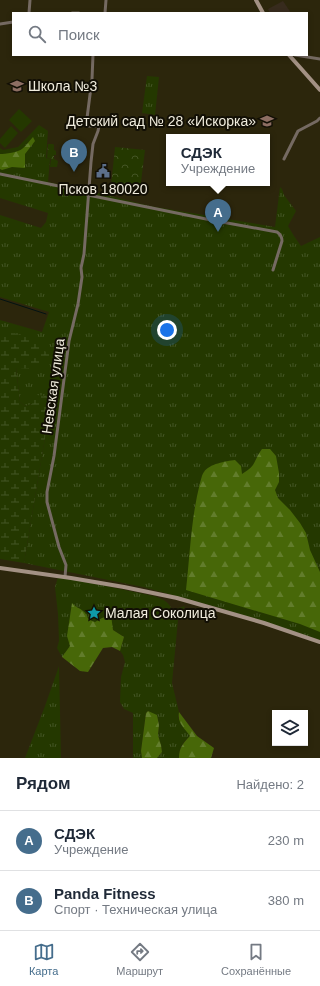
<!DOCTYPE html>
<html lang="ru">
<head>
<meta charset="utf-8">
<style>
	body { margin:0; font-family:Arial,sans-serif; background:#f2f2f3; color:#1f2937 }
	.controls { position:absolute; right:12px; bottom:12px; display:grid; overflow:hidden; border-radius:0px; box-shadow:0 2px 6px #0003 }
	.controls button { width:36px; height:36px; display:grid; place-items:center; padding:0; border:0; border-bottom:1px solid #e0e1e3; background:#fff; color:#1f2937; font:20px sans-serif }
	.you { position:absolute; left:167px; top:330px; width:14px; height:14px; margin:-10px; border:3px solid #fff; border-radius:50%; background:#1a73e8; box-shadow:0 0 0 6px #1a73e833 }
	.badge { display:grid; place-items:center; width:26px; height:26px; border-radius:50%; background:#456d8c; color:#fff; font-size:13px; font-weight:700 }
	.pin { position:absolute; translate:-50% -33px; filter:drop-shadow(0 1px 2px #0008) }
	.pin::after { content:''; position:absolute; top:21px; width:14px; height:12px; background:inherit; clip-path:polygon(0 0,100% 0,50% 100%) }
	.popup { position:absolute; left:166px; top:134px; width:104px; height:52px; box-sizing:border-box; display:grid; place-content:center; border-radius:0px; background:#fff; filter:drop-shadow(0 1px 3px #0005); font-size:13px; white-space:nowrap; color:#747a83 }
	.popup b { font-size:15px; color:#1f2937 }
	.popup::after { content:''; position:absolute; left:50%; top:100%; margin-left:-8px; border:8px solid transparent; border-top-color:#fff }
	.list { margin:0; padding:0; list-style:none }
	h2 { display:flex; justify-content:space-between; align-items:center; height:52px; margin:0; padding:0 16px; font-size:17px }
	h2 small { font-size:13px; font-weight:400; color:#747a83 }
	.list li { display:grid; grid-template-columns:26px 1fr auto; gap:12px; align-items:center; box-sizing:border-box; height:60px; padding:0 16px; border-top:1px solid #e0e1e3 }
	.list b { display:block; font-size:15px; white-space:nowrap }
	.list p { margin:0; font-size:13px; white-space:nowrap; color:#747a83 }
	.list em { font-size:13px; font-style:normal; color:#747a83 }
	.icon { flex:none; width:22px; height:22px; fill:none; stroke:currentColor; stroke-width:2; stroke-linecap:round; stroke-linejoin:round }
	.map { position:relative; flex:none; width:320px; height:758px; overflow:hidden }
	.search { position:absolute; background:#fff; box-shadow:0 2px 6px #0003; left:12px; right:12px; top:12px; height:44px; display:flex; align-items:center; gap:10px; box-sizing:border-box; padding:0 14px; border-radius:0px; color:#747a83; font-size:15px }
	.sheet { height:172px; background:#fff }
	nav { display:flex; justify-content:space-around; align-items:center; box-sizing:border-box; height:56px; border-top:1px solid #e0e1e3; background:#fff; font-size:11px; color:#747a83 }
	nav a { display:grid; justify-items:center; gap:2px }
	nav .on { color:#456d8c }
	.map>svg:first-child { display:block }
	.commercial { fill:#372b1d }
	.grass { fill:url(#grass-tufts) }
	.forest { fill:url(#forest-firs) }
	.wetland { fill:url(#wetland-marsh) }
	.park { fill:url(#park-crowns) }
	.pitch { fill:#243800 }
	.lines { fill:none; stroke-linecap:round; stroke-linejoin:round }
	.stream { stroke:#031213; stroke-width:1 }
	.street { stroke:#756a62; stroke-width:3 }
	.secondary { stroke:#a39184; stroke-width:4 }
	.labels { text-anchor:middle; dominant-baseline:central; stroke-width:4; stroke-linejoin:round; paint-order:stroke }
	.poi-label { font-size:14px; fill:#f1edde; stroke:#120f05; text-anchor:start }
	.street-label { font-size:14px; fill:#f1edde; stroke:#120f05 }
</style>
</head>
<body>
<div class="map">
<svg width="320" height="758" viewBox="0 0 320 758">
	<defs>
		<pattern id="grass-tufts" width="24" height="20" patternUnits="userSpaceOnUse"><rect width="24" height="20" fill="#243800"/><path d="M3 7l-1-3M5 7V3M7 7l1-3M15 17l-1-3M17 17v-4M19 17l1-3" fill="none" stroke="#445525"/></pattern>
		<pattern id="forest-firs" width="22" height="20" patternUnits="userSpaceOnUse"><rect width="22" height="20" fill="#476708"/><path d="M5 1l3.5 6h-7zM16 11l3.5 6h-7z" fill="#627d2c"/></pattern>
		<pattern id="wetland-marsh" width="20" height="14" patternUnits="userSpaceOnUse"><rect width="20" height="14" fill="#243800"/><path d="M1 5h8M5 5V1M11 12h8M15 12V8" fill="none" stroke="#445525"/></pattern>
		<pattern id="park-crowns" width="20" height="18" patternUnits="userSpaceOnUse"><rect width="20" height="18" fill="#243800"/><path d="M2 6a3 3 0 1 1 6 0M12 15a3 3 0 1 1 6 0" fill="none" stroke="#445525"/></pattern>
	</defs>
	<rect width="100%" height="100%" fill="#2c260c"/>
	<path class="commercial" d="M283 1 291 13H270L268 9Z"/>
	<path class="grass" d="M147 76 159 77 155 115 142 113Z
		M39 125 48 131 46 158 50 159 48 182 87 190 150 206 275 227 280 187 282 189 284 195 296 211 288 226 294 236 301 246 320 237V640L220 608 143 587 24 563 49 414 32 404 25 406 20 402 16 367 0 337V320L42 332 49 312 0 297V215L41 228 46 222 48 213 0 198V148L3 150 18 147Z
		M58 577 91 583 154 596C162 599 169 601 172 610L185 606 178 620 172 683 179 712 178 718 190 736C183 742 179 748 179 758H157L162 752 161 745 158 735 159 725 157 716 148 711 146 713 141 751 142 758H133V713L124 709 120 702 121 677 125 662 123 655 120 651 124 637 113 630 102 618 95 623 88 620 83 611 75 606 71 646 62 657 57 648 59 641 58 614 55 587Z
		M59 666 61 758H25L45 706Z"/>
	<path class="forest" d="M33 137 35 141 25 154V168L12 167 2 170 0 169V154C5 154 19 152 22 149 26 146 29 141 33 137Z
		M262 449H270L276 456 279 473V482L275 490 278 498 290 510 300 523 306 533 310 550 320 572V632L300 624 186 590C190 555 191 518 200 483 201 480 202 474 204 472 209 464 226 461 235 460L241 466 242 474C246 471 250 469 253 465 256 460 258 454 262 449Z
		M72 603C75 607 80 608 83 611 90 617 84 618 95 622L102 618 111 615 113 630 124 637 120 651 112 647 103 648 88 672 80 671 62 657 70 646 67 636Z
		M148 711 157 715 159 725 158 735 161 745 162 752 157 758H142L141 751 146 713Z
		M179 712 197 736 214 748 211 758H179C179 748 183 743 190 736 184 727 177 723 179 712Z"/>
	<path class="wetland" d="M0 329 37 340 43 350 51 355 37 369 16 368 20 402 25 406 32 404 36 395 51 396 49 414 24 563 0 559Z"/>
	<path class="park" d="M48 144H53L54 145V150L56 151V155H54V159L58 161 57 167H50L51 159 47 158Z
		M115 147 145 150 140 190 111 186Z"/>
	<path class="pitch" d="M19 109 32 121 21 132 9 120Z
		M11 126 18 133 5 148 0 143V139Z"/>
	<g class="lines">
		<path class="stream" d="M0 299 46 314"/>
		<path class="street" d="M29 13 30 0
			M72 13H79
			M105 13 106 0
			M0 24 13 22
			M295 55 320 59
			M284 159 298 131 317 121 320 118
			M0 174 88 192
			M88 195 211 220 277 232C280 234 282 237 282 241L273 270
			M65 577 66 565 59 547 47 502V492L54 456 69 341 78 304 82 277 81 268 84 254 91 162 93 144 98 131 99 126H86L92 79 93 55"/>
		<path class="secondary" d="M256 0 263 13
			M289 55 320 90
			M0 568 71 578 124 587 177 598 264 623 320 642"/>
	</g>
	<defs>
		<g id="school-bare" transform="scale(1.08)"><path d="M0-5L7-2L0 1L-7-2ZM-4 1L0 2.5L4 1V4Q0 6-4 4Z" fill="#8d6e63" stroke="#120f05" stroke-width="2.5" paint-order="stroke"/></g>
		<g id="civic-bare" transform="scale(1.08)"><path d="M-.6-6.5H3V-4.5H.6V-3L4-1V1h2V6H-6V1h2V-1L-.6-3ZM-1.2 2.5V6h2.4V2.5Z" fill="#5c6f8a" stroke="#120f05" stroke-width="2.5" paint-order="stroke"/></g>
		<g id="sight-bare" transform="scale(1.08)"><path d="M0-6L1.8-2.2L6-1.7L2.9 1.2L3.7 5.4L0 3.3L-3.7 5.4L-2.9 1.2L-6-1.7L-1.8-2.2Z" fill="#0f9aa8" stroke="#120f05" stroke-width="2.5" paint-order="stroke"/></g>
	</defs>
	<g fill-rule="evenodd">
		<use href="#school-bare" x="17" y="86"/>
		<use href="#school-bare" x="267" y="121"/>
		<use href="#civic-bare" x="103" y="171"/>
		<use href="#sight-bare" x="94" y="613"/>
	</g>
	<g class="labels">
		<g class="poi-label">
			<text x="28" y="86">Школа №3</text>
			<text x="256" y="121" text-anchor="end">Детский сад № 28 «Искорка»</text>
			<text x="103" y="189" text-anchor="middle">Псков 180020</text>
			<text x="105" y="613">Малая Соколица</text>
		</g>
		<g class="street-label">
			<text transform="translate(53 386) rotate(-82)">Невская улица</text>
		</g>
	</g>
</svg>
<div class="controls">
<button><svg class="icon" aria-label="layers" viewBox="0 0 24 24"><path d="M12 4l9 5-9 5-9-5zM3 14l9 5 9-5"/></svg></button>
</div>
<div class="you"></div>
<div class="pin badge" style="left:218px;top:232px">A</div>
<div class="popup"><b>СДЭК</b>Учреждение</div>
<div class="pin badge" style="left:74px;top:172px">B</div>
<div class="search"><svg class="icon" aria-label="search" viewBox="0 0 24 24"><circle cx="10" cy="10" r="6"/><path d="M15 15l6 6"/></svg>Поиск</div>
</div>
<section class="sheet">
<h2>Рядом<small>Найдено: 2</small></h2>
<ul class="list">
<li><span class="badge">A</span><div><b>СДЭК</b><p>Учреждение</p></div><em>230 m</em></li>
<li><span class="badge">B</span><div><b>Panda Fitness</b><p>Спорт · Техническая улица</p></div><em>380 m</em></li>
</ul>
</section>
<nav>
<a class="on"><svg class="icon" aria-label="map" viewBox="0 0 24 24"><path d="M3 6l6-2 6 2 6-2v14l-6 2-6-2-6 2zM9 4v14M15 6v14"/></svg>Карта</a>
<a><svg class="icon" aria-label="directions" viewBox="0 0 24 24"><path d="M12 3l9 9-9 9-9-9zM9 14v-3h6M13 9l2 2-2 2"/></svg>Маршрут</a>
<a><svg class="icon" aria-label="saved" viewBox="0 0 24 24"><path d="M7 4h10v16l-5-4-5 4z"/></svg>Сохранённые</a>
</nav>
</body>
</html>
